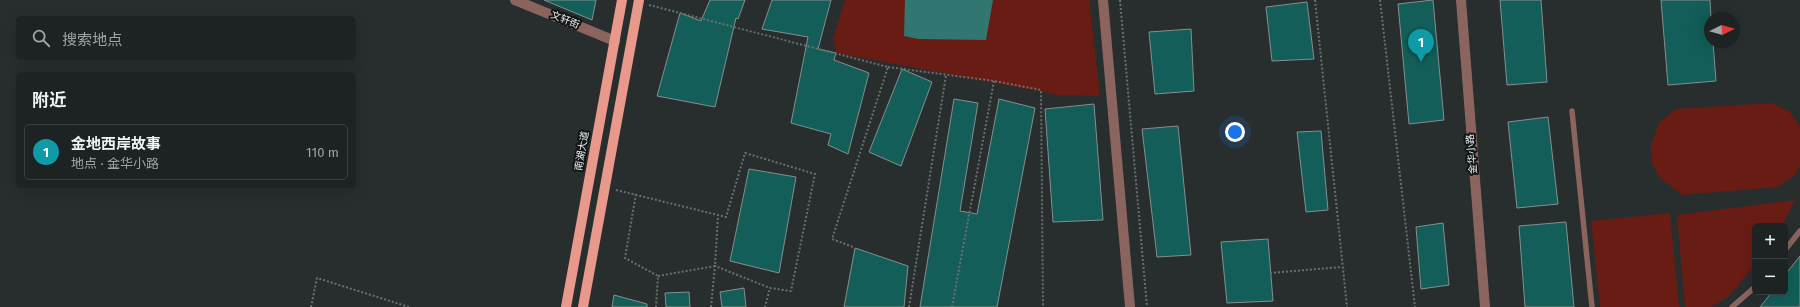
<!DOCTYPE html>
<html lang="zh">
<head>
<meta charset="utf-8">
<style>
	body { margin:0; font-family:"Fira Sans","Noto Sans SC",sans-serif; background:#2a2f2f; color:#f1f3f6 }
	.controls { position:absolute; right:12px; bottom:12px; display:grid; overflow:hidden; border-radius:6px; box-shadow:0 4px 16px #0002 }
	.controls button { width:36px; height:36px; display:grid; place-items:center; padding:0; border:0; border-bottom:1px solid #3b3f40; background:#1d2222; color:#f1f3f6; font:20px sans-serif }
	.compass { position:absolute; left:1704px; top:12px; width:36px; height:36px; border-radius:50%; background:#1d2222; box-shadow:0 4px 16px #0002; rotate:85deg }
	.you { position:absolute; left:1235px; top:132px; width:14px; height:14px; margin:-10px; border:3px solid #fff; border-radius:50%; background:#1a73e8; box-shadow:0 0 0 6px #1a73e833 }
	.badge { display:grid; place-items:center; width:26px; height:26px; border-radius:50%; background:#d93025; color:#fff; font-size:13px; font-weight:700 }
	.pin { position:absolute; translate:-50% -33px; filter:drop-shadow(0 1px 2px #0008) }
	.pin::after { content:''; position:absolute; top:21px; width:14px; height:12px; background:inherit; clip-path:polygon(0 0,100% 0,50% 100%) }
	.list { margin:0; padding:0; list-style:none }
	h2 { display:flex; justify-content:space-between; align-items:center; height:52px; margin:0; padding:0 16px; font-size:17px }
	h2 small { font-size:13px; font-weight:400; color:#a0a4a5 }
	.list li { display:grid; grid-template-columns:26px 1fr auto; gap:12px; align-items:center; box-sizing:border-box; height:56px; margin:0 8px 8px; padding:0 8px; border:1px solid #3b3f40; border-radius:6px }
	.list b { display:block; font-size:15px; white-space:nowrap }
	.list p { margin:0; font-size:13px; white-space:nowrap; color:#a0a4a5 }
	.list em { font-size:13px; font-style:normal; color:#a0a4a5 }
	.icon { flex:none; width:22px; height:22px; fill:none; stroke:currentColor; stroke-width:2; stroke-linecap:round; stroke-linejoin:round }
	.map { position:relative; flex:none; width:1800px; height:307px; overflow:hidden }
	.search { position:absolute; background:#1d2222; box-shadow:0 4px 16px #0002; left:16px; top:16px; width:340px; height:44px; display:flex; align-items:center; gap:10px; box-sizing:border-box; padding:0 14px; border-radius:6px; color:#a0a4a5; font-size:15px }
	.panel { position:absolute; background:#1d2222; box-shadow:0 4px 16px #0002; left:16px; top:72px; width:340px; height:116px; border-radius:6px }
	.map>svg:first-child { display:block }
	.green { fill:#691c14 }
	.water { fill:#317670 }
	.building { fill:#135e59; stroke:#868f8e }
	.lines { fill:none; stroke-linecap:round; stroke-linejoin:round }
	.path { stroke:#6a706f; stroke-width:2; stroke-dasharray:2 2; stroke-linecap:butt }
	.lane { stroke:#8b645d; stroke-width:5.5 }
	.street { stroke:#8b645d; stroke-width:10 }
	.primary { stroke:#e9998c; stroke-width:10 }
	.labels { text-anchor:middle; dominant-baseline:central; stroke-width:4; stroke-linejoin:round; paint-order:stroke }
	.street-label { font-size:10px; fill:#eaefef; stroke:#121515 }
</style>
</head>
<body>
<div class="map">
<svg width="1800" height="307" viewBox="0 0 1800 307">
	<rect width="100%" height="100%" fill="#272e2d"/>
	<path class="green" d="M845 0H1089L1100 96 1059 95 837 53 833 39Z
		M1772 103 1790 112 1800 127V165L1796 174 1777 187 1682 195 1659 177 1652 163 1651 145 1659 123 1675 109Z
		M1795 200 1782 226H1755V265L1729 296 1711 307H1685L1677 215Z
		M1670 213 1679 307H1600L1591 221Z"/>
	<path class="water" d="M905 0H993L986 40 918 39 904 36Z"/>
	<path class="building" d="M544 0H596L592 20Z
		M710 0H745L738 19 736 18 715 107 657 96 680 13 701 21Z
		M772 0H831L818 49 836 53 834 60 869 73 848 154 828 145 831 134 791 123 808 37 762 29Z
		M1433 0 1444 120 1409 124 1398 4Z
		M1500 0H1541L1547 82 1507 85Z
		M1661 0H1710L1711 18H1710V42H1713L1716 81 1668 85Z
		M1307 2 1314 59 1272 61 1266 7Z
		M1191 29 1194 91 1155 94 1149 32Z
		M902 69 932 82 901 166 869 152Z
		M954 99 978 103 960 211 977 214 999 99 1035 108 997 307H920Z
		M1094 104 1103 220 1053 222 1045 109Z
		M1548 117 1558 204 1517 208 1508 122Z
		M1178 126 1191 255 1157 257 1142 129Z
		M1321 131 1328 210 1306 212 1297 132Z
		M749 169 796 177 779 273 730 261Z
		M1566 222 1574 307H1525L1519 226Z
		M1443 223 1449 285 1421 289 1416 227Z
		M1268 239 1273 301 1227 303 1221 242Z
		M855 248 908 266 904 307H844Z
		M1800 256V307H1760L1772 292H1785V275Z
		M744 288 746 307H722L720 292Z
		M689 292 690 307H666L665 293Z
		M614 295 647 304V307H612Z"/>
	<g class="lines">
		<path class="path" d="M1120 0 1147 307
			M1315 0 1347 307
			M1380 0 1415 307
			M649 5 888 67 832 239 853 247
			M888 67 994 81 1041 90 1043 307
			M616 190 726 217 745 153 815 174 791 291 770 288 765 307
			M636 194 625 258 658 276 656 307
			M1270 273 1342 267
			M658 276 715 266 718 215
			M311 307 317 278 409 307
			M711 307 715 266 770 288
			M909 307 946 75
			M952 307 994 81"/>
		<path class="lane" d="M1572 111 1592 307
			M1785 250 1800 231
			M1732 307 1755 287"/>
		<path class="street" d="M515 0 615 41
			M1103 0 1130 307
			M1461 0 1485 307"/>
		<path class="primary" d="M566 307 622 0
			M583 307 639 0"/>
	</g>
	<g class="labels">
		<g class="street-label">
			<text transform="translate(565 20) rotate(22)">文轩街</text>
			<text transform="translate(582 151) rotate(-80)">南湖大道</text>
			<text transform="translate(1472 154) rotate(-95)">金华小路</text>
		</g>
	</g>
</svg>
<div class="controls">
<button>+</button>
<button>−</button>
</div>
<svg class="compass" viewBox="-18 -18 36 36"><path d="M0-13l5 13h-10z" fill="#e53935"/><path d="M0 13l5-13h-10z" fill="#a0a4a5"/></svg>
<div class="you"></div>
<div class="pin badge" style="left:1421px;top:62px;background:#0f9aa8">1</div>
<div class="search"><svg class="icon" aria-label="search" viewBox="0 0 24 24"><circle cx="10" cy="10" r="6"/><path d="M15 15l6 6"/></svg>搜索地点</div>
<section class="panel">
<h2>附近<small></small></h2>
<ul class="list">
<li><span class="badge" style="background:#0f9aa8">1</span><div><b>金地西岸故事</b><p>地点 · 金华小路</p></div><em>110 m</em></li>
</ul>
</section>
</div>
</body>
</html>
